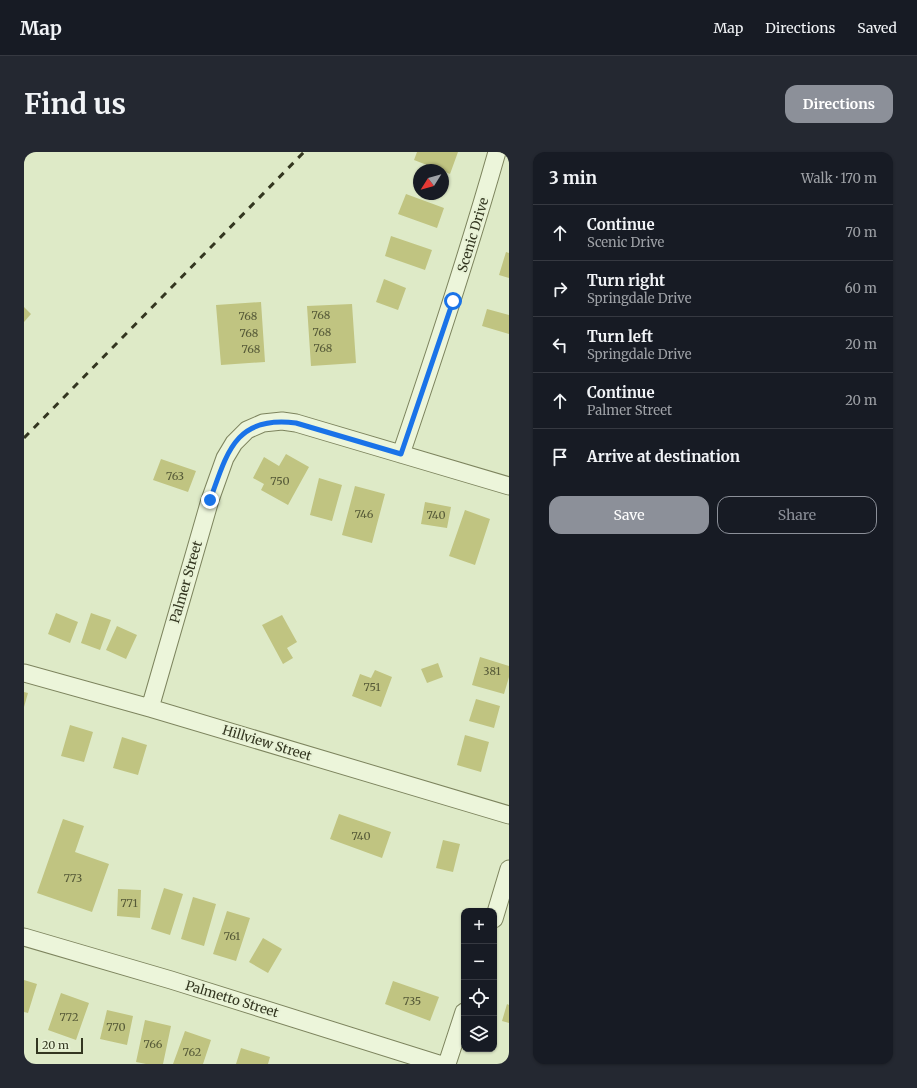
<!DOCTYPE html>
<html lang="en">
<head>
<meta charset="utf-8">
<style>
	body { margin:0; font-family:Merriweather,serif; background:#242831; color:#f1f3f6 }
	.controls { position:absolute; right:12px; bottom:12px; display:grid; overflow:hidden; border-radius:8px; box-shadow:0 1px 3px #0004 }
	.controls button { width:36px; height:36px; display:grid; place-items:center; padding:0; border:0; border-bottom:1px solid #363941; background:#171b24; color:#f1f3f6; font:20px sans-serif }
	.compass { position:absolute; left:389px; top:12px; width:36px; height:36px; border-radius:50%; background:#171b24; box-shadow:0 1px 3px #0004; rotate:233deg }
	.scale { position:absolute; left:12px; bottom:10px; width:47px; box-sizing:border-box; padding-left:4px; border:2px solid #333620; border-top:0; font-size:11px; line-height:14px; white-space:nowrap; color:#333620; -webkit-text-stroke:3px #e8f2d6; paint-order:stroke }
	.stop { position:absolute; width:12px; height:12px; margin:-9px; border:3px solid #1a73e8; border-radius:50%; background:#fff }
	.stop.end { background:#1a73e8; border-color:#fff; box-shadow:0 1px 4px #0008 }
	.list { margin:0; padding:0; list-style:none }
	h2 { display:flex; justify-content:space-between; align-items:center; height:52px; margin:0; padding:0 16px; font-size:17px }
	h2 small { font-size:13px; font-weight:400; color:#9ea1a6 }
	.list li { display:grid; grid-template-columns:26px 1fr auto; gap:12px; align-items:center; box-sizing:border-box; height:56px; padding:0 16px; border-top:1px solid #363941 }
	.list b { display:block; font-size:15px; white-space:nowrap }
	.list p { margin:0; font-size:13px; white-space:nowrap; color:#9ea1a6 }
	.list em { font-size:13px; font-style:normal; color:#9ea1a6 }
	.actions { display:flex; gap:8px; padding:12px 16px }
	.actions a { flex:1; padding:9px 0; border:1px solid #8c9099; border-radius:12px; text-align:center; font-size:14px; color:#8c9099 }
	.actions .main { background:#8c9099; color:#fff }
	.icon { flex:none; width:22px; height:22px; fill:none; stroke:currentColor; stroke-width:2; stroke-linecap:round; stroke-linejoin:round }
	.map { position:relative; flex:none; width:485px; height:912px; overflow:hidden; border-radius:12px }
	header { display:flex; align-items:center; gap:24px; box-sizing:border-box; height:56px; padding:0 20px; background:#171b24; border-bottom:1px solid #363941 }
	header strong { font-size:19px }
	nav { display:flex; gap:22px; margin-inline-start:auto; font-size:14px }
	.intro { display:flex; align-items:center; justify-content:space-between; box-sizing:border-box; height:96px; padding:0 24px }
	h1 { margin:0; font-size:28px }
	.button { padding:10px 18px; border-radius:12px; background:#8c9099; color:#fff; font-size:14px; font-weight:700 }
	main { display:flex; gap:24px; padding:0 24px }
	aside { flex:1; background:#171b24; border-radius:12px; box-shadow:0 1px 3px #0004 }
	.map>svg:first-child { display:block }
	.building { fill:#c0c481 }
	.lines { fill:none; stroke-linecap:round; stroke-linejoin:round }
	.minor-casing { stroke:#7d845e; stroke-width:19 }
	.minor { stroke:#ecf5da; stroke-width:17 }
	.rail { stroke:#333620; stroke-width:3; stroke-dasharray:7 7; stroke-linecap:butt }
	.route { stroke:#1a73e8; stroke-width:5 }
	.labels { text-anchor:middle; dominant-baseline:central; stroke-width:4; stroke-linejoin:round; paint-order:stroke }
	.number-label { font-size:11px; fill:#565a38 }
	.street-label { font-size:13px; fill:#333620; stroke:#e8f2d6 }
</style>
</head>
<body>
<header>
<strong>Map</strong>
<nav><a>Map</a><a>Directions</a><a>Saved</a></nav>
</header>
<div class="intro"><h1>Find us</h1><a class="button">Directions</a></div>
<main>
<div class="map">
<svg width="485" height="912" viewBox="0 0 485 912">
	<rect width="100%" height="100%" fill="#deeac7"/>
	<path class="building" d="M393 0H434L426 22 419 19V18H416L390 8Z
		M382 42 420 56 413 76 374 62Z
		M367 84 408 98 401 118 361 104Z
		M482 100 485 101V126L475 123Z
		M360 127 382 136 374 158 352 150Z
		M237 150 241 210 197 213 192 153Z
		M328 152 332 211 287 214 283 154Z
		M0 155 7 162 0 170Z
		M463 157 485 163V182L458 174Z
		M262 302 285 315 264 353 237 338 240 332 229 326 240 305 255 314Z
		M137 307 172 319 164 340 129 328Z
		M295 326 318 333 308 369 286 363Z
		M331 334 361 342 348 391 318 383Z
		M401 350 427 355 423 376 397 372Z
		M441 358 466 367 451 413 425 404Z
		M32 461 54 470 46 491 24 482Z
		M67 461 87 468 76 498 57 491Z
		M258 463 273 490 263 496 269 506 259 512 238 473Z
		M93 474 113 483 102 507 82 498Z
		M456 505 485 514V525L480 542 448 533Z
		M414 511 419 525 403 531 397 517Z
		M351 518 368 525 357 555 328 544 336 522 347 526Z
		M0 540 4 541 0 555Z
		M452 547 476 554 470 576 445 569Z
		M46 573 69 580 60 610 37 604Z
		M441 583 465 590 457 620 433 613Z
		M98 585 123 593 114 623 89 616Z
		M315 662 367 680 358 706 306 687Z
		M39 667 60 674 51 700 85 712 68 760 13 741Z
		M419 688 436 692 429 720 412 716Z
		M140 736 159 742 146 783 127 777Z
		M94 737 117 738 116 766 93 764Z
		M169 745 192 752 180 794 157 787Z
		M203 759 226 766 212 809 189 802Z
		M239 786 258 797 244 821 225 810Z
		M0 828 13 832 4 861 0 860Z
		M369 829 415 845 406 869 361 852Z
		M37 841 65 851 52 888 24 878Z
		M483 852 485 853V871L478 869Z
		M83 858 109 864 103 893 76 887Z
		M121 868 147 874 139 912H122L112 910Z
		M161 879 187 888 179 912H149Z
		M217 896 246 905 244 912H212Z"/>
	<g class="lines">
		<g class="minor-casing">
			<path id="minor" d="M377 302C411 202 444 102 473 0
				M0 521 126 556 485 663
				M126 556 186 348 201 306 210 291 223 278 239 271 258 269 272 271 485 334
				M470 767 485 717
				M0 785 147 828 415 912
				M423 912 440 860"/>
		</g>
		<use href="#minor" class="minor"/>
		<path class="rail" d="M0 286 280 0"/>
	</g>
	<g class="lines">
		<path class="route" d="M186 348C203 301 211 263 272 271L377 302 429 149"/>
	</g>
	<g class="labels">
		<g class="number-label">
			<text x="297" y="163">768</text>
			<text x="224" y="164">768</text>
			<text x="298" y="180">768</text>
			<text x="225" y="181">768</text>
			<text x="299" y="196">768</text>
			<text x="227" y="197">768</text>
			<text x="151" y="324">763</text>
			<text x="256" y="329">750</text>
			<text x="340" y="362">746</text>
			<text x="412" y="363">740</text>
			<text x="468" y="519">381</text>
			<text x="348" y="535">751</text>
			<text x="337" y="684">740</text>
			<text x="49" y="726">773</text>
			<text x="105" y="751">771</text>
			<text x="208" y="784">761</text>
			<text x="388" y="849">735</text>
			<text x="45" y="865">772</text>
			<text x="92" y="875">770</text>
			<text x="129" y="892">766</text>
			<text x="168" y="900">762</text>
		</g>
		<g class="street-label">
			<text transform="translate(449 83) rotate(-73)">Scenic Drive</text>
			<text transform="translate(162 430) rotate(-74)">Palmer Street</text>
			<text transform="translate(243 591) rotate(17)">Hillview Street</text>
			<text transform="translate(208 847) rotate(17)">Palmetto Street</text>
		</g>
	</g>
</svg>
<div class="controls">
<button>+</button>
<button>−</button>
<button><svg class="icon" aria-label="locate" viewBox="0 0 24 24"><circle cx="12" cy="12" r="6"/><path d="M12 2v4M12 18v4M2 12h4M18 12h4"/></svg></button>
<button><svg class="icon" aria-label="layers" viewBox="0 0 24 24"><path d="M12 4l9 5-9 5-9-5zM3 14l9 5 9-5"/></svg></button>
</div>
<svg class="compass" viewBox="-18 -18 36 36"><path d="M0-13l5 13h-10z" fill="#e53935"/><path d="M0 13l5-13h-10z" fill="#9ea1a6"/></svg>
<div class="scale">20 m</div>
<div class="stop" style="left:429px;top:149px"></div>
<div class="stop end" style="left:186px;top:348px"></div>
</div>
<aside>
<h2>3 min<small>Walk · 170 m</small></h2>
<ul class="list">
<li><svg class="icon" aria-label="ahead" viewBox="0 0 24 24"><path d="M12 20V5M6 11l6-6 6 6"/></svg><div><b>Continue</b><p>Scenic Drive</p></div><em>70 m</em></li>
<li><svg class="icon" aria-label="right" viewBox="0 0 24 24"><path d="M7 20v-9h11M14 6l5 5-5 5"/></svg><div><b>Turn right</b><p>Springdale Drive</p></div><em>60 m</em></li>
<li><svg class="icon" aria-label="left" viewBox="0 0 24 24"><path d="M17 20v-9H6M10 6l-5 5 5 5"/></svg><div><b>Turn left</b><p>Springdale Drive</p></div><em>20 m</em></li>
<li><svg class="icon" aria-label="ahead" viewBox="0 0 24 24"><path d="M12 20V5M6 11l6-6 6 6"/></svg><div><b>Continue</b><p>Palmer Street</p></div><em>20 m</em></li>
<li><svg class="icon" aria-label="arrive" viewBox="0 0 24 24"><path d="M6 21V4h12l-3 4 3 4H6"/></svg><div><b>Arrive at destination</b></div></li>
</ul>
<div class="actions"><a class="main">Save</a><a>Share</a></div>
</aside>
</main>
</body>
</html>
